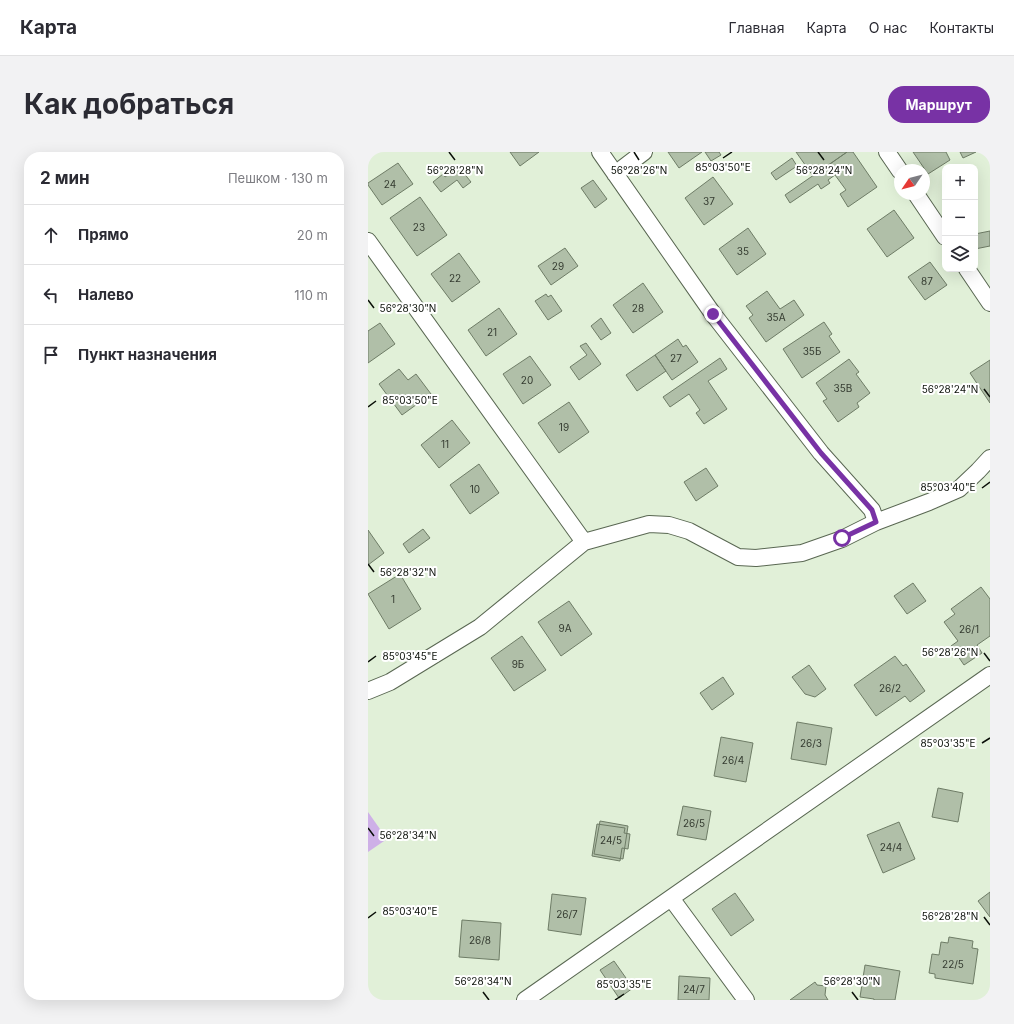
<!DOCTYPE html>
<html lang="ru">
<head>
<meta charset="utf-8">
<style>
	body { margin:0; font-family:Inter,sans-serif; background:#f2f2f3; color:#2b2b33 }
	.controls { position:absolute; right:12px; top:12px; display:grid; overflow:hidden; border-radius:8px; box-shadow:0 4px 16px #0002 }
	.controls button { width:36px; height:36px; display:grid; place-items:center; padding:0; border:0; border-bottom:1px solid #e1e1e2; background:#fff; color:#2b2b33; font:20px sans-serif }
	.compass { position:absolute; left:526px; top:12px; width:36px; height:36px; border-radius:50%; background:#fff; box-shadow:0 4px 16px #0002; rotate:235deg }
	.stop { position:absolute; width:12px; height:12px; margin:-9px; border:3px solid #7832a5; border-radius:50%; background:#fff }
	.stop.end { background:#7832a5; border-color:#fff; box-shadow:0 1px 4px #0008 }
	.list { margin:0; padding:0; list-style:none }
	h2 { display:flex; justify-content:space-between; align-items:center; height:52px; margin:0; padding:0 16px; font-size:17px }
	h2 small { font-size:13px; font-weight:400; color:#7c7c81 }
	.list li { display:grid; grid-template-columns:26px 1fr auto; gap:12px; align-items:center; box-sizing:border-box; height:60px; padding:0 16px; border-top:1px solid #e1e1e2 }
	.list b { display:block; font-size:15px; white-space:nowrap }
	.list em { font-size:13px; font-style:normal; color:#7c7c81 }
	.icon { flex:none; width:22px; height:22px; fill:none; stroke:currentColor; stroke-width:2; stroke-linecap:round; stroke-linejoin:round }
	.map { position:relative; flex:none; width:622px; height:848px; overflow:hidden; border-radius:16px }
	header { display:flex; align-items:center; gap:24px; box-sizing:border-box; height:56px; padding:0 20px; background:#fff; border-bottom:1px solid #e1e1e2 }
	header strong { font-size:19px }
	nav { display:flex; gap:22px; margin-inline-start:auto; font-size:14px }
	.intro { display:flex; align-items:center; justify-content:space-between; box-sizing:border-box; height:96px; padding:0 24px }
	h1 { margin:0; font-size:28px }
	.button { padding:10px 18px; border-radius:16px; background:#7832a5; color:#fff; font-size:14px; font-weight:700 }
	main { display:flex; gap:24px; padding:0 24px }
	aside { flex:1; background:#fff; border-radius:16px; box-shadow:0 4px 16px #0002 }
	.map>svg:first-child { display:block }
	.green { fill:#ceb0e7 }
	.building { fill:#b0bfa8; stroke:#6e7c66 }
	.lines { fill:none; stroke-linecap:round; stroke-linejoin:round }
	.street-casing { stroke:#596752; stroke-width:18 }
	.street { stroke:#fff; stroke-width:16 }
	.route { stroke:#7832a5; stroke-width:5 }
	.ticks { fill:none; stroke:#0a0f08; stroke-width:1.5 }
	.labels { text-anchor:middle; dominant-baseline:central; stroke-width:4; stroke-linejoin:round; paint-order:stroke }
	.number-label { font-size:10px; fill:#343b30 }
	.ticks-label { font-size:10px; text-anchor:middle; fill:#0a0f08; stroke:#fff; stroke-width:4; stroke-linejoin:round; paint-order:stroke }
</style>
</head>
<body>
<header>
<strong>Карта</strong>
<nav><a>Главная</a><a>Карта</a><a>О нас</a><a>Контакты</a></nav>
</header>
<div class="intro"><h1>Как добраться</h1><a class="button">Маршрут</a></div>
<main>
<aside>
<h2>2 мин<small>Пешком · 130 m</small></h2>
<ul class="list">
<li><svg class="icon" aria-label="ahead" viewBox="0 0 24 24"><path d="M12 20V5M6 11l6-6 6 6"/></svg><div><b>Прямо</b></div><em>20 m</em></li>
<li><svg class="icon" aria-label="left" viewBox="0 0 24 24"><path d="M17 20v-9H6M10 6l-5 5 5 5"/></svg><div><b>Налево</b></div><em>110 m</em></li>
<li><svg class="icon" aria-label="arrive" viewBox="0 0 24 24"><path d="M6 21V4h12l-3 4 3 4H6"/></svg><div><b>Пункт назначения</b></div></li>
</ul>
</aside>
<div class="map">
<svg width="622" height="848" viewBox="0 0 622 848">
	<rect width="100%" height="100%" fill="#e1f0d8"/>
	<path class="green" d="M0 660 19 687 0 700Z"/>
	<path class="building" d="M142 0H171L152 14Z
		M300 0H334L311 16Z
		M337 0H351L353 3 343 9Z
		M428 0H479L445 24Z
		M479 0H485L509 35 480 55 472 42 478 38 467 23 460 28 462 31 453 37 450 32 422 51 417 43Z
		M545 0H578L582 8 560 22Z
		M592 0H608L595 6Z
		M424 6 429 14 408 28 403 21Z
		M30 11 45 32 14 53 0 33V31Z
		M91 15 103 30 95 36 89 28 73 40 65 30 75 22 77 25Z
		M345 25 365 52 336 73 317 46Z
		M225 28 239 47 227 56 213 36Z
		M52 45 79 83 49 104 22 66Z
		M526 58 546 86 519 105 499 77Z
		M380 76 398 102 369 123 351 97Z
		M622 79V94L607 97V82Z
		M197 96 210 114 183 133 170 114Z
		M91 101 112 130 84 150 63 122Z
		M562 110 579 133 557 148 540 125Z
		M275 131 295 160 265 181 245 153Z
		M399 139 412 157 426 148 436 163 398 190 381 166 385 163 378 154Z
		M178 142 180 145 183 143 194 159 180 168 167 149Z
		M131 156 149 182 118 204 100 178Z
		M233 166 243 181 233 188 223 174Z
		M456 170 464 182 461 184 472 200 434 226 415 197Z
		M12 171 27 192 0 211V179Z
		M310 187 315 195 318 193 330 210 304 228 287 203Z
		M218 191 233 212 211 228 202 215 219 203 212 194Z
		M287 203 298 219 269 239 258 223Z
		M162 204 183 233 155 252 135 222Z
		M352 206 359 217 340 229 359 257 336 272 328 261 332 258 321 242 302 255 295 245Z
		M481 207 491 220 488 222 502 241 489 251 491 255 470 270 455 249 459 247 448 231Z
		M622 208V251L602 221Z
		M31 217 40 228 48 222 63 242 34 263 11 232Z
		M201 250 221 280 191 301 170 271Z
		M84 268 102 291 71 316 53 293Z
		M111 312 131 341 102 362 82 333Z
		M338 316 350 334 328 349 316 330Z
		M55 377 62 386 41 401 35 392Z
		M0 378 16 401 0 413Z
		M32 422 53 457 21 477 0 442Z
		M545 431 558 449 539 462 526 444Z
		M613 435 622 447V484L609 493 614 501 596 513 583 494 590 489 576 470 587 462 583 457Z
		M201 449 224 482 193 504 170 470Z
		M154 484 178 518 146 539 123 506Z
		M527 504 535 514 538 512 557 539 542 550 537 544 508 564 486 533Z
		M441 513 458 537 447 545 437 542 424 525Z
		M355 525 366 542 344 558 332 541Z
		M429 570 464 576 458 613 423 607Z
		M353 585 385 591 378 630 346 624Z
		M570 636 595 641 590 670 564 665Z
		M315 654 343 659 338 688 309 683Z
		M232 669 260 674 255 707 226 702Z
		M531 670 547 707 515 721 499 683Z
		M229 672 257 676 256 681 262 682 260 697 254 696 252 709 224 704Z
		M622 740V765L610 749Z
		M367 741 386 768 363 784 344 757Z
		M184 742 218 746 213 783 180 778Z
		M94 768 133 771 131 808 91 805Z
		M581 785 605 789 604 796 610 797 605 832 567 826V822L561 821 564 802 571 803 573 790 580 791Z
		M246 809 265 836 251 846 232 818Z
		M497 813 532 819 527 848H506V847L492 845Z
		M311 824 342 826 341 848H310Z
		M447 830 449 833 458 834 457 843 460 848H422Z"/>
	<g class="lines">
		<g class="street-casing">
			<path id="street" d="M232 0 345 162 453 301 504 358 508 370
				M519 0 532 19
				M247 22 276 0
				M548 42 577 85
				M0 89 216 390
				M599 117 622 151
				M0 539 22 530 112 475 216 390 281 372 301 373 321 379 370 405 388 406 434 401 474 387 508 370 561 350 591 337 610 319 622 306
				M303 746 378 848
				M157 848 622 523"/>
		</g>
		<use href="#street" class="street"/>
	</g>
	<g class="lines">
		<path class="route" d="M345 162 453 301 504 358 508 370 474 386"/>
	</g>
	<path class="ticks" d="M81 0 87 8M266 0 271 8M450 0 456 8M355 6 364 0M0 148 6 156M616 237 622 245M0 255 8 249M614 336 622 330M0 412 6 420M616 501 622 509M0 510 8 504M614 591 622 586M0 676 6 684M616 765 622 773M0 766 8 760M115 840 121 848M484 840 490 848M247 848 256 842"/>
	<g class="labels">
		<g class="number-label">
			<text x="22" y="32">24</text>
			<text x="341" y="49">37</text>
			<text x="51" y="75">23</text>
			<text x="375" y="99">35</text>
			<text x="190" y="114">29</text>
			<text x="87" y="126">22</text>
			<text x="559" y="129">87</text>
			<text x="270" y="156">28</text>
			<text x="408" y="165">35А</text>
			<text x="124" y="180">21</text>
			<text x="444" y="199">35Б</text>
			<text x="308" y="206">27</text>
			<text x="159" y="228">20</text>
			<text x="475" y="236">35В</text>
			<text x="196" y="275">19</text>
			<text x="77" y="292">11</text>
			<text x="107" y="337">10</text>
			<text x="25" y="447">1</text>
			<text x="197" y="476">9А</text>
			<text x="601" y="477">26/1</text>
			<text x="150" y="512">9Б</text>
			<text x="522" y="536">26/2</text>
			<text x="443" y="591">26/3</text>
			<text x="365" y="608">26/4</text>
			<text x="326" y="671">26/5</text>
			<text x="243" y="688">24/5</text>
			<text x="523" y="695">24/4</text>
			<text x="199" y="762">26/7</text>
			<text x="112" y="788">26/8</text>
			<text x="585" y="812">22/5</text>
			<text x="326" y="837">24/7</text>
		</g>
	</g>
	<g class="ticks-label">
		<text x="355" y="19">85°03'50"E</text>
		<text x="87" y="22">56°28'28"N</text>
		<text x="271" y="22">56°28'26"N</text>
		<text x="456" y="22">56°28'24"N</text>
		<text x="40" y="160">56°28'30"N</text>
		<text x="582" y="241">56°28'24"N</text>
		<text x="42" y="252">85°03'50"E</text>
		<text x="580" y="339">85°03'40"E</text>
		<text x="40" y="424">56°28'32"N</text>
		<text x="582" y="504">56°28'26"N</text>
		<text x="42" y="508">85°03'45"E</text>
		<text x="580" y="595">85°03'35"E</text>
		<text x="40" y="687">56°28'34"N</text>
		<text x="42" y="763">85°03'40"E</text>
		<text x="582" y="768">56°28'28"N</text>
		<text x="115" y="833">56°28'34"N</text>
		<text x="484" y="833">56°28'30"N</text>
		<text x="256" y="836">85°03'35"E</text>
	</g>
</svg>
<div class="controls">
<button>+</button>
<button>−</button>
<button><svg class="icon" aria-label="layers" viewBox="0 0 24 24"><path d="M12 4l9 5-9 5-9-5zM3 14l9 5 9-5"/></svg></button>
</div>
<svg class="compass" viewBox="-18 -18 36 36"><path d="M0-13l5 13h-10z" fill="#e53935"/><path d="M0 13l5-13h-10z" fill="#7c7c81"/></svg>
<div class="stop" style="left:474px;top:386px"></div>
<div class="stop end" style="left:345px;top:162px"></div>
</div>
</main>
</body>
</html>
